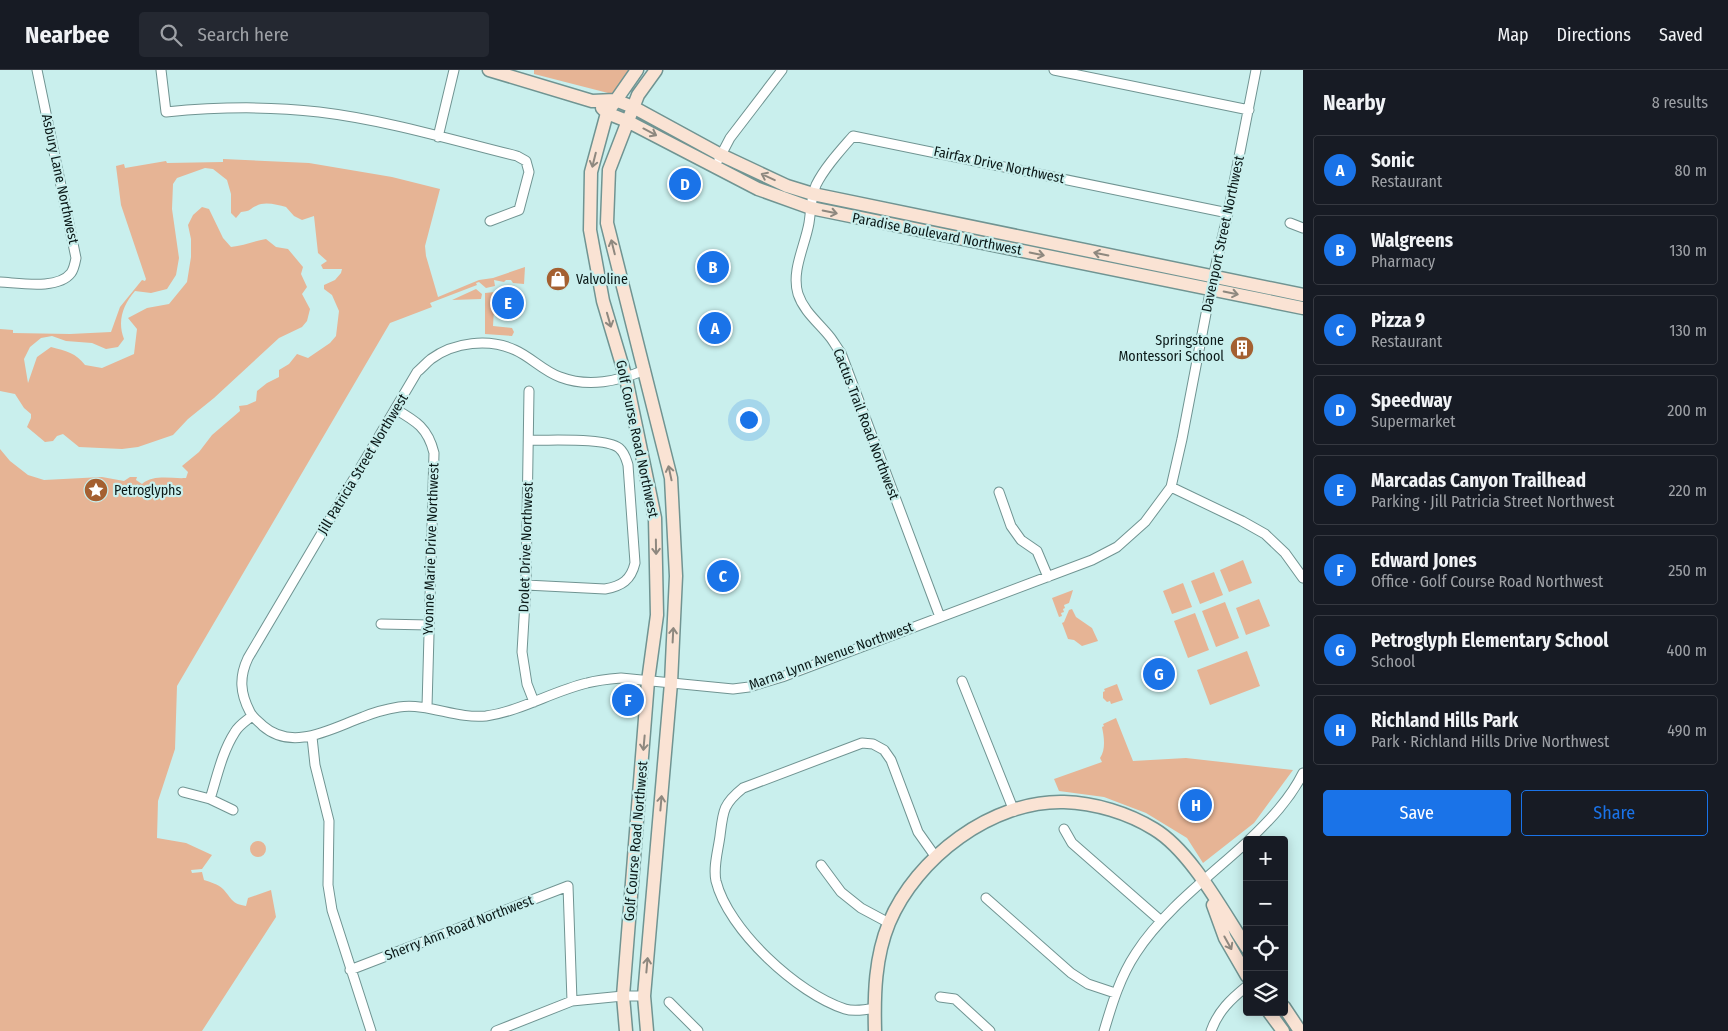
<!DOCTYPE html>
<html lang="en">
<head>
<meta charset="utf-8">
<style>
	body { margin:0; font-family:"Fira Sans Condensed",sans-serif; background:#242831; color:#f1f3f6 }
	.controls { position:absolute; right:15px; bottom:15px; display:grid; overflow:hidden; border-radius:5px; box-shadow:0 2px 12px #0003 }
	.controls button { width:45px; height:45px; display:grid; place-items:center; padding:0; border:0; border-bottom:1px solid #363941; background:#171b24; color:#f1f3f6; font:25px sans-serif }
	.you { position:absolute; left:748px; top:349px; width:18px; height:18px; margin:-12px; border:4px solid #fff; border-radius:50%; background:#1a73e8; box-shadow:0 0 0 8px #1a73e833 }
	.badge { display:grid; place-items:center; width:32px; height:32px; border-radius:50%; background:#1a73e8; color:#fff; font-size:16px; font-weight:700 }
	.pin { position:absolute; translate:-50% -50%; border:2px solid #fff; box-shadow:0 1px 5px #0006 }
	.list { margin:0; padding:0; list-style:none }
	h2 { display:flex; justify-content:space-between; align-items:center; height:65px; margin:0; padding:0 20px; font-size:21px }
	h2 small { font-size:16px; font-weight:400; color:#9ea1a6 }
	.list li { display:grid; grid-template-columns:32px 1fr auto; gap:15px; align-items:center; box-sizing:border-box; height:70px; margin:0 10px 10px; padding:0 10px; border:1px solid #363941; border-radius:5px }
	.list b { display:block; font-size:19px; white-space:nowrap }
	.list p { margin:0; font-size:16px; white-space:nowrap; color:#9ea1a6 }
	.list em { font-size:16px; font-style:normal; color:#9ea1a6 }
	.actions { display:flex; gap:10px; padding:15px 20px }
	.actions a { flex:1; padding:11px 0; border:1px solid #1a73e8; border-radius:5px; text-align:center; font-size:18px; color:#1a73e8 }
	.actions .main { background:#1a73e8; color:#fff }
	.icon { flex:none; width:28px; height:28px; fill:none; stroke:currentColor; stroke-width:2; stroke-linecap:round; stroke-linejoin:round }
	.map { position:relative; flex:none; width:1303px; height:961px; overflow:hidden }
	header { display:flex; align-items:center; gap:30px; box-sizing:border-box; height:70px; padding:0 25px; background:#171b24; border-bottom:1px solid #363941 }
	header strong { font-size:24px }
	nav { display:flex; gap:28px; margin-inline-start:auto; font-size:18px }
	.search { width:350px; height:45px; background:#242831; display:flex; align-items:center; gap:12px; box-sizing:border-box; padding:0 18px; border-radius:5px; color:#9ea1a6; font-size:19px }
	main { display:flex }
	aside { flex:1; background:#171b24 }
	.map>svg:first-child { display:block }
	.green { fill:#e6b495 }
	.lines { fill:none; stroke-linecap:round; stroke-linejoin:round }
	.street-casing { stroke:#709492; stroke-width:11 }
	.secondary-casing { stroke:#709492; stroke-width:15 }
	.street { stroke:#fff; stroke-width:9 }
	.secondary { stroke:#fae3d4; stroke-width:12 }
	.oneway { stroke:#8e887f }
	.labels { text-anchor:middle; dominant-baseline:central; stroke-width:4.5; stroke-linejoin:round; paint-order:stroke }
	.street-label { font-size:14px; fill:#0a1817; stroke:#c9efed }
	.poi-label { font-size:14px; fill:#0a1817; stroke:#c9efed; text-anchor:start }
</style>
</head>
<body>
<header>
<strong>Nearbee</strong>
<div class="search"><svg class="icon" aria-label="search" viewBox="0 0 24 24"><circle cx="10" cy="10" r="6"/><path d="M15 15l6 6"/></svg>Search here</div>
<nav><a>Map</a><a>Directions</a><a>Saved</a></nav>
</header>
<main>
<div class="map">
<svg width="1303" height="961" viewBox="0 0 1303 961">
	<rect width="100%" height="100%" fill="#c9efed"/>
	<path class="green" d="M534 0H630L612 24 534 4Z
		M223 89 309 93 392 107 440 119 425 176 426 186 438 227 479 210 493 208 525 197 524 214 513 213 511 210H506L504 212 494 210 495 216 486 218 479 212 476 213 477 215 430 233 432 237 390 253 177 616 175 679 158 731 157 768 186 773 212 785 202 799 191 800 192 803 202 802 204 810C210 812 218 814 223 819 232 829 232 834 246 836L248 828 271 820 276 847 202 961H0V379L10 391 28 405 44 410 102 407 124 411 130 407H137L136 410 142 414C154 404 171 409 186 408L188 402 182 396 199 382 212 365 240 341 239 336 247 335 256 331 257 321 267 313 279 307V300L289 294 297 284 308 288 330 273 336 266 339 241 332 225 324 219V215L335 210 341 203 342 199H323L321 195 327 191 318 183 314 146 302 150 294 146 286 137C277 135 265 131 256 136 249 139 252 141 241 142L236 148 231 143V124L227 110 213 99 205 98 177 108 173 114 172 139 179 188 176 205 167 219 151 223 135 221C123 235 117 251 124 269L118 277 106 279 92 273 66 271 52 266 41 268 30 277 24 289 28 313 37 287 51 277C66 281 76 283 85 295L102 298 134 284 137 259 128 248 147 238 169 234 187 212 191 187V169L188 155 193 145 202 137 209 139 223 168 231 177C243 176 254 171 266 169L276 177 288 179 303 197 301 204 307 217 302 224 310 239 307 251 302 257 279 268 214 328 188 349 173 365 138 377 122 379 79 377 63 364 57 366 53 371 45 372 27 357 31 348V344L24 338 15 324 0 321V259L13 260V263L70 264 111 262 120 237 142 210 145 211 146 209 121 135 116 96 124 94 125 98 166 91 167 93 223 92Z
		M476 219 482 224 481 229 452 230Z
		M495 222 493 256 512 258 514 262 512 266 485 264V223Z
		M1243 490 1252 513 1229 522 1220 500Z
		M1214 502 1223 525 1200 534 1191 511Z
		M1183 513 1192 537 1172 544 1163 521Z
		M1073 520 1069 533 1064 535 1065 538 1063 539 1064 542 1061 543 1062 546 1059 547 1052 528Z
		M1259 529 1270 556 1246 565 1236 538Z
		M1225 532 1239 568 1216 577 1202 541Z
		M1072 539 1076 547 1092 558 1098 571 1082 576 1074 570 1068 569 1062 553 1064 552 1069 540Z
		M1195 543 1209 580 1188 588 1174 551Z
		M1247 581 1260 616 1210 635 1197 600Z
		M1117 614 1123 630 1111 634 1110 631 1107 632 1103 628V622L1105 621 1104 619Z
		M1116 648 1133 691 1186 688 1293 700 1254 753 1203 793 1187 768 1146 743 1104 727 1059 721 1054 709 1102 692 1100 688C1106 679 1104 667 1102 657L1104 656 1103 654Z
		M250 779a8 8 0 1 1 16 0a8 8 0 1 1-16 0Z"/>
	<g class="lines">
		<g class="street-casing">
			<path id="street" d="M161 0 166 42C217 37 269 36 319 42 386 50 452 70 517 86L526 91 529 102 519 140 490 151
				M1054 0 1249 40
				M438 67 454 0
				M719 89 730 68 782 0
				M1290 153 1303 158
				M0 212C20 213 58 220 71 203 74 199 75 193 76 188L37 0
				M645 300C618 311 589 318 560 307 543 301 531 287 515 280 489 268 454 272 431 289 426 293 422 298 417 302L248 588C239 607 240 623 250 642 253 648 258 651 263 656 293 682 332 658 363 647 375 642 387 639 399 637 429 633 456 649 486 646 521 641 553 621 587 613 598 610 609 609 621 608L733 619 749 617 782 607 1092 490 1117 477 1145 452 1171 417 1182 369 1213 207 1228 143 1256 0
				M529 321 526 515 522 582 527 614 534 632
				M395 339C416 351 428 358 434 383L427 637
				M1171 417 1242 451 1265 464 1285 483 1303 508
				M999 422 1011 456 1021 470 1037 481 1048 507
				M526 515 605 519C622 516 631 510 635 493L628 395C626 389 625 383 619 378 605 367 548 371 529 370
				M940 547 841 283C837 278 834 272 830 267 819 253 804 242 798 224 791 201 805 176 809 153 811 140 811 127 816 115 825 97 840 81 853 66L1228 143
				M381 554 429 555
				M962 611 1014 741
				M312 667 315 695 329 751 328 815 332 840 371 961
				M183 722 210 729 233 740
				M210 729C217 707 222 682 235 662 239 655 246 651 252 646
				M1064 759 1072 773 1161 851
				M1249 770C1270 750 1290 729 1303 703
				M821 795 841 822 861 838 889 853
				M986 828 1071 903 1088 914 1115 923
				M350 900 568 816 572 931
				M940 927 955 929 990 961
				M669 932 698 961
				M875 938C865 940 854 942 845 939 798 924 728 860 716 811 713 797 718 781 720 766 723 741 723 734 743 718L862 673 873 674 884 680 891 690 918 762 935 786
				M496 961 572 931 623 926H644
				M1104 961C1112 934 1120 907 1136 883 1163 841 1210 806 1247 772
				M1211 961C1218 941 1231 929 1247 916"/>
		</g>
		<g class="secondary-casing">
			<path id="secondary" d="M489 0 592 31 615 30 633 37 721 85 787 116 813 124 1303 225
				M602 38 607 43 627 51 758 119 811 138 1303 238
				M1213 835 1225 868 1247 906
				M1284 937 1300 961
				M1269 942 1283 961
				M626 961 623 926 648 611 657 545 655 448 626 308 603 231 590 160 591 102 607 43 637 0
				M647 961 644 926 671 613 676 506 671 408 607 153 609 100 638 25 656 0
				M875 961C874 924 875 887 889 853 916 788 992 730 1064 732 1095 733 1128 743 1154 759 1191 781 1223 842 1247 878"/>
		</g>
		<use href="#street" class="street"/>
		<use href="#secondary" class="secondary"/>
	</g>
	<defs><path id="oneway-shaft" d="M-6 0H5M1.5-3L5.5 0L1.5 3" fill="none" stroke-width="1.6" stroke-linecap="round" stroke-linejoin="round" transform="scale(1.25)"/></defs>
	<g class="oneway">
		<use href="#oneway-shaft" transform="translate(650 62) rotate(28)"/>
		<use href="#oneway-shaft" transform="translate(594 90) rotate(104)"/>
		<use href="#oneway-shaft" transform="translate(768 107) rotate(-155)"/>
		<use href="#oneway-shaft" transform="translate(830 142) rotate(12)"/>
		<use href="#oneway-shaft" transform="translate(613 177) rotate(-104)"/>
		<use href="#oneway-shaft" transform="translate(1037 184) rotate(12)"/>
		<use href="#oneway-shaft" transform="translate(1101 184) rotate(-168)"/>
		<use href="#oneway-shaft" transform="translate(1231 223) rotate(12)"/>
		<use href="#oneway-shaft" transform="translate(609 250) rotate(74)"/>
		<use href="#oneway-shaft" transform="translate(670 403) rotate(-102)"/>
		<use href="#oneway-shaft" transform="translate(656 477) rotate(89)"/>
		<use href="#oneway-shaft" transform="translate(673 565) rotate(-87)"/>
		<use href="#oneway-shaft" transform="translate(644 673) rotate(95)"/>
		<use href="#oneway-shaft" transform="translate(661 733) rotate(-85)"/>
		<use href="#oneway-shaft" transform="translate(1228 873) rotate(61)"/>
		<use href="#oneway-shaft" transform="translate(647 895) rotate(-85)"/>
	</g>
	<defs>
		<g id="shop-disc" transform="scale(1.25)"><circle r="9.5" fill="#a46031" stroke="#c9efed"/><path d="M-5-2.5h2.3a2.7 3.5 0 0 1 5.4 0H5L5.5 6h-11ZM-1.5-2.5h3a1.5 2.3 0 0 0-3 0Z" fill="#fff"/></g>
		<g id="building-disc" transform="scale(1.25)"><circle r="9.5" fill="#a46031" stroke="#c9efed"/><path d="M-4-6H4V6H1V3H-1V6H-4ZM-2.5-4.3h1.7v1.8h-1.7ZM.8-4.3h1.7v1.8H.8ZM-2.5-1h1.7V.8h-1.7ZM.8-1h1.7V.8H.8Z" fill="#fff"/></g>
		<g id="sight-disc" transform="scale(1.25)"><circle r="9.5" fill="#a46031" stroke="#c9efed"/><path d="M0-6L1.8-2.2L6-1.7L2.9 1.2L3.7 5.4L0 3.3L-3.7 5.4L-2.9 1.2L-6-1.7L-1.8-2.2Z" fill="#fff"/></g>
	</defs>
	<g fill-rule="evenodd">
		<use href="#shop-disc" x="558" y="209"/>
		<use href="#building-disc" x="1242" y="278"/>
		<use href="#sight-disc" x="96" y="420"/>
	</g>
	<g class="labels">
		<g class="street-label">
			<text transform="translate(999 95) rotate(12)">Fairfax Drive Northwest</text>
			<text transform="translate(60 109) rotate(78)">Asbury Lane Northwest</text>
			<text transform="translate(937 164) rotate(11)">Paradise Boulevard Northwest</text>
			<text transform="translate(1223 164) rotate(-78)">Davenport Street Northwest</text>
			<text transform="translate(866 354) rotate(69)">Cactus Trail Road Northwest</text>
			<text transform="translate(637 369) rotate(78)">Golf Course Road Northwest</text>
			<text transform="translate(363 394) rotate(-59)">Jill Patricia Street Northwest</text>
			<text transform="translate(526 477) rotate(-88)">Drolet Drive Northwest</text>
			<text transform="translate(431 479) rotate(-88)">Yvonne Marie Drive Northwest</text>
			<text transform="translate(831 586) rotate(-20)">Marna Lynn Avenue Northwest</text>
			<text transform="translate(636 771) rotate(-85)">Golf Course Road Northwest</text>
			<text transform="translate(459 858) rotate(-21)">Sherry Ann Road Northwest</text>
		</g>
		<g class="poi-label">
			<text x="576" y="209">Valvoline</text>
			<text x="1224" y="270" text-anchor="end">Springstone<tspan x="1224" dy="16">Montessori School</tspan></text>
			<text x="114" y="420">Petroglyphs</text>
		</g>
	</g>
</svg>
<div class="controls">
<button>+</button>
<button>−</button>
<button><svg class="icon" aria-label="locate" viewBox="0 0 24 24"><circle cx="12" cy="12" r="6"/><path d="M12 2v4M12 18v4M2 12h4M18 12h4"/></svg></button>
<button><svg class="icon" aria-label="layers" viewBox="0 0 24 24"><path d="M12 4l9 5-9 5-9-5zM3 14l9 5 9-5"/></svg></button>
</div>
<div class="you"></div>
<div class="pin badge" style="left:715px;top:258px">A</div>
<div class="pin badge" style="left:713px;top:197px">B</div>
<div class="pin badge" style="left:723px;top:506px">C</div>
<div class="pin badge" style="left:685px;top:114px">D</div>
<div class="pin badge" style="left:508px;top:233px">E</div>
<div class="pin badge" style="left:628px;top:630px">F</div>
<div class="pin badge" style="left:1159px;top:604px">G</div>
<div class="pin badge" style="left:1196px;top:735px">H</div>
</div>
<aside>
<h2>Nearby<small>8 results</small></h2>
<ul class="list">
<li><span class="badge">A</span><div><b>Sonic</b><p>Restaurant</p></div><em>80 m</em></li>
<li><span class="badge">B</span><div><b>Walgreens</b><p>Pharmacy</p></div><em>130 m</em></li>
<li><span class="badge">C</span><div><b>Pizza 9</b><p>Restaurant</p></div><em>130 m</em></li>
<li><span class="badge">D</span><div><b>Speedway</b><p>Supermarket</p></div><em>200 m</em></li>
<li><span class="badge">E</span><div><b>Marcadas Canyon Trailhead</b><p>Parking · Jill Patricia Street Northwest</p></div><em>220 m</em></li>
<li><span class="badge">F</span><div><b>Edward Jones</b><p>Office · Golf Course Road Northwest</p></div><em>250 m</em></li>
<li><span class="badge">G</span><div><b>Petroglyph Elementary School</b><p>School</p></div><em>400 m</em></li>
<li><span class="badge">H</span><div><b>Richland Hills Park</b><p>Park · Richland Hills Drive Northwest</p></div><em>490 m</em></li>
</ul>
<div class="actions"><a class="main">Save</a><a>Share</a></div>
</aside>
</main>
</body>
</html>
